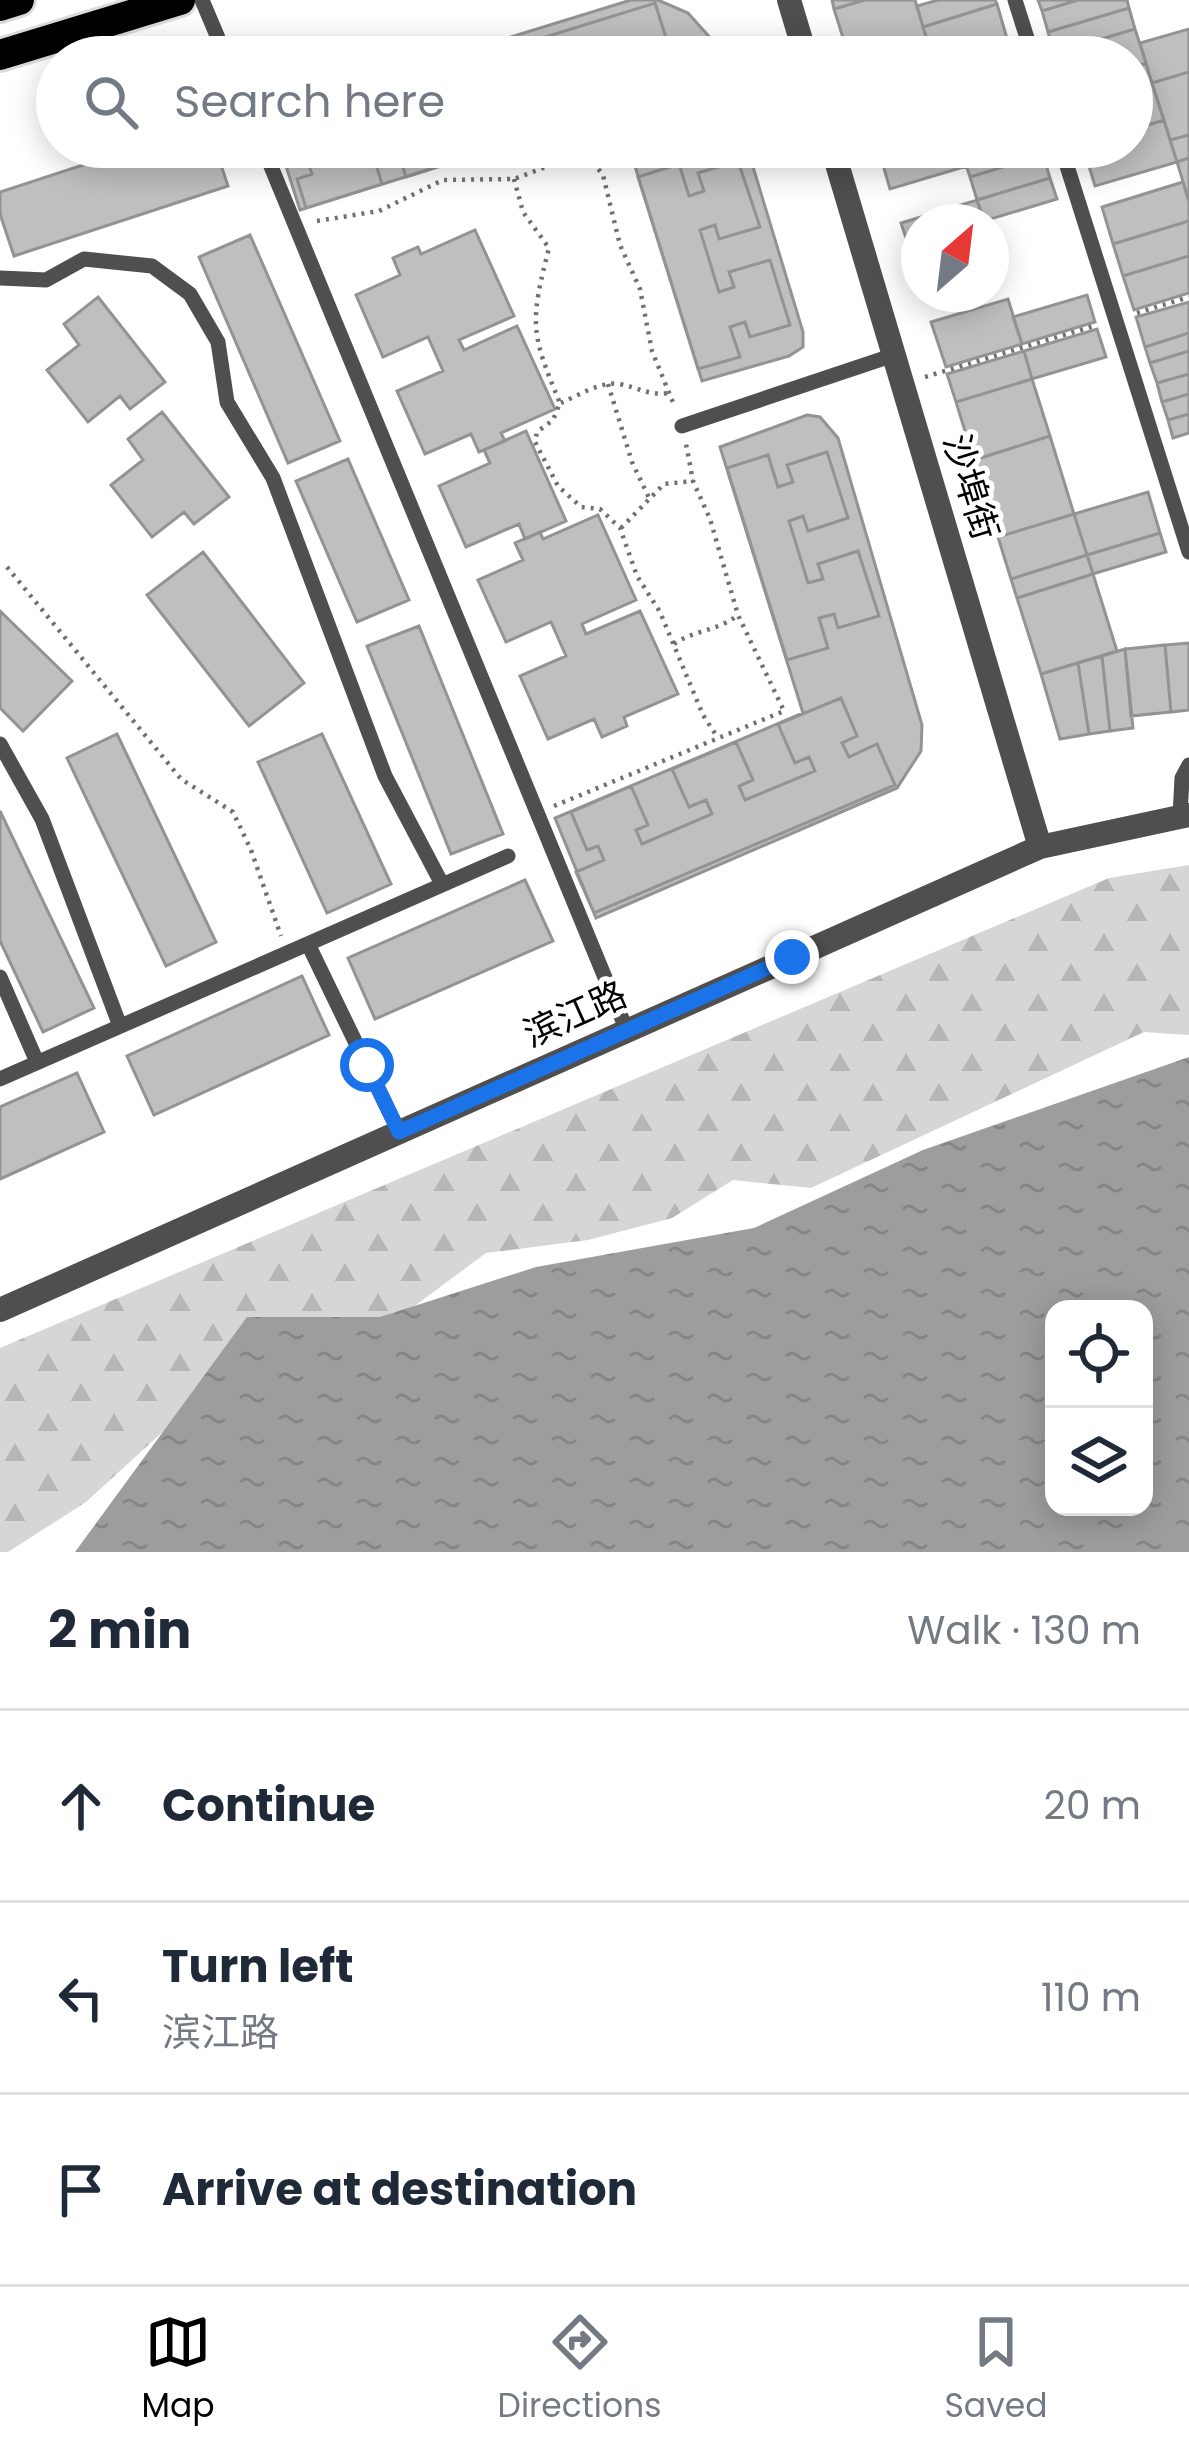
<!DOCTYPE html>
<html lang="en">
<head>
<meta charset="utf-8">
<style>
	body { margin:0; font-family:Poppins,"Noto Sans SC",sans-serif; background:#f2f2f3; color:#1f2937 }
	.controls { position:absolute; right:36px; bottom:36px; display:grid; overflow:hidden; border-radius:24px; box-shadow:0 6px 30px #0003 }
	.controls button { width:108px; height:108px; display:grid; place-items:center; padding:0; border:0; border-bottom:3px solid #e0e1e3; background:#fff; color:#1f2937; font:60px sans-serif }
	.compass { position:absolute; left:901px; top:204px; width:108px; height:108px; border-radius:50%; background:#fff; box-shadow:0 6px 30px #0003; rotate:28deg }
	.stop { position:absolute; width:36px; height:36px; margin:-27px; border:9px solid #1a73e8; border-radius:50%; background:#fff }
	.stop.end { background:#1a73e8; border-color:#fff; box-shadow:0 3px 12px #0008 }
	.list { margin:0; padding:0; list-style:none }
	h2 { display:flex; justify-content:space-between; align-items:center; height:156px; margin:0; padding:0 48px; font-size:51px }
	h2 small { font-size:39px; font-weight:400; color:#747a83 }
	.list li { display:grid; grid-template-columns:78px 1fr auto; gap:36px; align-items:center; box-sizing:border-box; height:192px; padding:0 48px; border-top:3px solid #e0e1e3 }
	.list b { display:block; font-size:45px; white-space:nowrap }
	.list p { margin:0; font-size:39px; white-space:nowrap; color:#747a83 }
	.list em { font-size:39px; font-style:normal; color:#747a83 }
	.icon { flex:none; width:66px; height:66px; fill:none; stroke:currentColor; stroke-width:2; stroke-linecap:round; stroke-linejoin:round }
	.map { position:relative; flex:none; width:1189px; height:1552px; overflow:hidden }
	.search { position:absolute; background:#fff; box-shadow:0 6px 30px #0003; left:36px; right:36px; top:36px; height:132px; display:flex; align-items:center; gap:30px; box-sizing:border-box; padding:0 42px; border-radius:66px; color:#747a83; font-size:45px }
	.sheet { height:732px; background:#fff }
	nav { display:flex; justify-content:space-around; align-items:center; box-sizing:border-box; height:168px; border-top:3px solid #e0e1e3; background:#fff; font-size:33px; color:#747a83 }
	nav a { display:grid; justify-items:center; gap:6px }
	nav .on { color:#000 }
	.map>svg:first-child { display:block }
	.forest { fill:url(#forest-firs) }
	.water { fill:url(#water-ripples); fill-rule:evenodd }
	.building { fill:#bfbfbf; stroke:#939393; stroke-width:3 }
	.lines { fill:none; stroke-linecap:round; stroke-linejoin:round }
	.primary-casing { stroke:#dbdbdb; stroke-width:36 }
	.path { stroke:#717171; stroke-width:4.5; stroke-dasharray:3 6; stroke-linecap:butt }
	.service { stroke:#4f4f4f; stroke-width:15 }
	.minor { stroke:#4f4f4f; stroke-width:24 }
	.primary { stroke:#000; stroke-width:30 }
	.route { stroke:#1a73e8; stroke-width:15 }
	.labels { text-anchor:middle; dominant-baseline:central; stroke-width:10; stroke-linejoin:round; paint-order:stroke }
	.street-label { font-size:36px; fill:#000; stroke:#fff }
</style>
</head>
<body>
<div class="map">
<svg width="1189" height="1552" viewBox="0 0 1189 1552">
	<defs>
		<pattern id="forest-firs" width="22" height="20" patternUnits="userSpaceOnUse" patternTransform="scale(3)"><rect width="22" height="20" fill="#d6d6d6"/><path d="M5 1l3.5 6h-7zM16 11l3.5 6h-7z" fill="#b6b6b6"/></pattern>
		<pattern id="water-ripples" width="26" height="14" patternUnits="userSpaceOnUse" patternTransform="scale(3)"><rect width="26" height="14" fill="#9d9d9d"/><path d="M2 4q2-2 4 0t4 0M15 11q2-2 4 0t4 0" fill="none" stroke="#858585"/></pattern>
	</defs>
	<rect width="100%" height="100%" fill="#fff"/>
	<path class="forest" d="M1189 865V1035L1144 1032 811 1188 733 1180 672 1218 588 1240 486 1253 362 1345 252 1350 86 1502 8 1552H0V1348L1109 878Z"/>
	<path class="water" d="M1189 1057V1552H75L247 1317H380L536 1267 754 1228 923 1150ZM1054 1309H1144V1507H1054Z"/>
	<path class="building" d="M631 0H658L688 13 714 42 719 57H446Z
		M832 0H865L834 9Z
		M865 0H915L929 47 895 57H849L834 9Z
		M938 0H995L997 4 923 27 917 6Z
		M1038 0H1078L1042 11Z
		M1078 0H1127L1129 8 1048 32 1042 11Z
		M655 3 668 44 645 52 646 57H481Z
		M997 4 1008 42 960 57H933L923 27Z
		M1129 8 1135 29 1054 53 1048 32Z
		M1135 29 1146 63 1132 68V57H1056L1054 53Z
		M1189 29V72L1152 83 1140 43Z
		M1008 42 1013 57H960Z
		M929 47 933 57H895Z
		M1146 63 1152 83 1132 90V68Z
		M1189 72V135L1170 140 1152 83Z
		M1152 83 1164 120 1132 130V90Z
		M1164 120 1177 162 1095 186 1083 147H1132V130Z
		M1189 135V158L1177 162 1170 140Z
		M138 147H215L228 186 14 256 0 214V192Z
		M280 147H500L300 210Z
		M280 147H357L361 159 373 155 382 184 306 208 297 179 312 174 306 158 285 164Z
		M397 147H477L479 154 406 177Z
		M629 147H747L803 332V347L789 356 702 381Z
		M877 147H943L883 165Z
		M943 147H960L967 166 890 189 883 165Z
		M960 147H1041L1043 155 970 177Z
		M1043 155 1050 178 977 200 970 177Z
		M1189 158V201L1177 162Z
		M738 161 760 227 719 239 715 225 700 230 719 292 734 287 729 272 770 260 790 325 750 337 745 322 730 327 740 357 698 369 638 177 679 164 689 196 704 191 698 173Z
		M1050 178 1057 199 984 221 977 200Z
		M1183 182 1189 202V221L1113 244 1102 207Z
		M977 200 984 221 919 222V241L908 244 901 223Z
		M1189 221V256L1123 276 1113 244Z
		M475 230 514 316 459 340 464 350 517 326 555 409 501 433 505 441 479 452 471 434 425 454 397 391 443 371 428 337 383 357 356 295 400 275 393 258 418 247 421 254Z
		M250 235 340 441 288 463 199 257Z
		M919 241V262L914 264 908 244Z
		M1189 256V293L1134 310 1123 276Z
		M996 260 1001 278 991 281V261Z
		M1087 295 1095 322 1022 344 1013 317Z
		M98 297 165 382 130 409 120 396 88 422 47 370 79 345 64 324Z
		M1008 299 1022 344 946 367 931 322Z
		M1189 302V333L1145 347 1136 317Z
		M1097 329 1106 357 1032 379 1024 351Z
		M1189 333V351L1150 363 1145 347Z
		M1024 351 1032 379 956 402 947 374Z
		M1189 351V374L1157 383 1150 363Z
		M1189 374V394L1162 402 1157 383Z
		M1032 379 1050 436 974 460 956 402Z
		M1189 394V414L1168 420 1162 402Z
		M162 412 229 497 194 524 184 512 152 537 111 485 143 460 128 439Z
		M1189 414V433L1173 438 1168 420Z
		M807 415 820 417 838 438 922 725 921 751 897 788 596 918 555 818 803 713 720 447Z
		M526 431 566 521 525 539 519 524 466 547 439 486 490 463 484 450Z
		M1050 436 1074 514 998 537 974 460Z
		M827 452 848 518 808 531 803 516 789 521 808 583 823 579 818 564 858 551 879 616 838 628 834 614 819 618 828 648 787 660 727 468 768 455 778 487 793 482 787 465Z
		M348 459 409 600 357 622 296 481Z
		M1148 492 1160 533 1087 555 1074 514Z
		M1074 514 1087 555 1011 579 998 537Z
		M598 515 636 600 582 624 586 634 640 611 678 694 624 717 627 726 602 737 594 719 548 739 520 676 566 656 551 622 506 642 478 580 523 560 515 543 540 532 543 539Z
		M1160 533 1166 552 1093 574 1087 555Z
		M203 552 304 683 249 726 147 595Z
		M1087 555 1093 574 1017 598 1011 579Z
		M1093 574 1117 651 1041 674 1017 598Z
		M0 611 72 681 23 731 0 708Z
		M419 626 503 834 451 854 367 646Z
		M1189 643V710L1171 712 1165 645Z
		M1165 645 1171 712 1131 716 1125 649Z
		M1125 649 1133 728 1110 731 1102 656Z
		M1102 656 1110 731 1089 734 1078 663Z
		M1078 663 1089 734 1060 739 1041 674Z
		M841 698 857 736 842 743 849 757 877 744 895 785 594 913 576 872 604 860 598 846 587 850 571 812 631 786 648 825 636 830 642 844 712 814 706 800 689 807 672 769 736 742 753 780 739 786 745 800 815 771 809 757 795 763 778 724Z
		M117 734 216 942 166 966 67 758Z
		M322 734 391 884 327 913 258 762Z
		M0 811 94 1008 43 1032 0 941Z
		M525 880 553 941 375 1019 348 958Z
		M302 976 329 1035 154 1115 127 1056Z
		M77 1073 104 1132 0 1179V1107Z"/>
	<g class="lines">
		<g class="primary-casing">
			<path id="primary" d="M0 6 19 0
				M0 55 180 0"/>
		</g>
		<path class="path" d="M514 179 523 212 549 248C530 322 530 332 560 403L553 420 537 432 535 442 558 486 581 507 600 509 620 528 637 576 660 612 703 715 718 738
			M317 221 379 211 443 180 514 179 567 159 592 161 603 175 620 245 640 289 652 351 674 405
			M1137 313 1189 297
			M925 377 1097 325
			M608 384 632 462 649 498
			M561 403C577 396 601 381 619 384 638 387 648 396 669 393
			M621 528 664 484 693 481
			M7 567 181 779 233 812 251 850 281 936
			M674 644C694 630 718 631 738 615
			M554 806 784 711 738 615 710 519 693 481 686 444"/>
		<path class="service" d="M202 0 226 57
			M1015 0 1033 57
			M263 147 627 1031
			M1061 147 1189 552
			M0 278 46 280 84 259 152 266 190 294 218 342 227 402 273 478 385 776 442 884
			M682 426 894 355
			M0 744 42 819 120 1026
			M1180 816 1182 778 1189 765
			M308 944 399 1132
			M0 977 37 1062
			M0 1079 508 856"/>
		<path class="minor" d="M789 0 806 57
			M832 147 1040 847
			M0 1310 1040 847 1189 815"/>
		<use href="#primary" class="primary"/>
	</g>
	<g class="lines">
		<path class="route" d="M367 1065 399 1132 792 957"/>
	</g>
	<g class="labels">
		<g class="street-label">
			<text transform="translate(971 487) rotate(73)">沙埠街</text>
			<text transform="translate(575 1014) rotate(-24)">滨江路</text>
		</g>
	</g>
</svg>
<div class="controls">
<button><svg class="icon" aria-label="locate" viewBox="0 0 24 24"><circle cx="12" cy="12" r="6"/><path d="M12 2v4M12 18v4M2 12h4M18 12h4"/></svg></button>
<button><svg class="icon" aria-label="layers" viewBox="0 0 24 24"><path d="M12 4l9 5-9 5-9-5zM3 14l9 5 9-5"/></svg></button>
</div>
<svg class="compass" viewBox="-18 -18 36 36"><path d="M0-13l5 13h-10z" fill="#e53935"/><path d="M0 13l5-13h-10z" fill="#747a83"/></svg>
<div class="stop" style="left:367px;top:1065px"></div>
<div class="stop end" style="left:792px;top:957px"></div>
<div class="search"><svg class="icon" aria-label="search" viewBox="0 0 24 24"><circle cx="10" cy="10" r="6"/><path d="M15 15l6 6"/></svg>Search here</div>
</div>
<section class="sheet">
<h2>2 min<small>Walk · 130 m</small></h2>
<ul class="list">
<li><svg class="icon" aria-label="ahead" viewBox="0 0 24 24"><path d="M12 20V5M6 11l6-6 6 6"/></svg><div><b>Continue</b></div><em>20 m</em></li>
<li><svg class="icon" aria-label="left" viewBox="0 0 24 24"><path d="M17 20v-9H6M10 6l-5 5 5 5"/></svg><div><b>Turn left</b><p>滨江路</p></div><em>110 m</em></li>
<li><svg class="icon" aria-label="arrive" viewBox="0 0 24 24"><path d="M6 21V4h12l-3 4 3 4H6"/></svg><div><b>Arrive at destination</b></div></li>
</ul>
</section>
<nav>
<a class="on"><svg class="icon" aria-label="map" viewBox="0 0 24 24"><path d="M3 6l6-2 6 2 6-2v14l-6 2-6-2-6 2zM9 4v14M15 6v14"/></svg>Map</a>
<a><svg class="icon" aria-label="directions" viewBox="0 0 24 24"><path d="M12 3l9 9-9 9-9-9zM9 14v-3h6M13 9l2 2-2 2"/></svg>Directions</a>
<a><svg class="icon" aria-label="saved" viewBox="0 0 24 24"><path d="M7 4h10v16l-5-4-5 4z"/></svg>Saved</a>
</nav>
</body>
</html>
